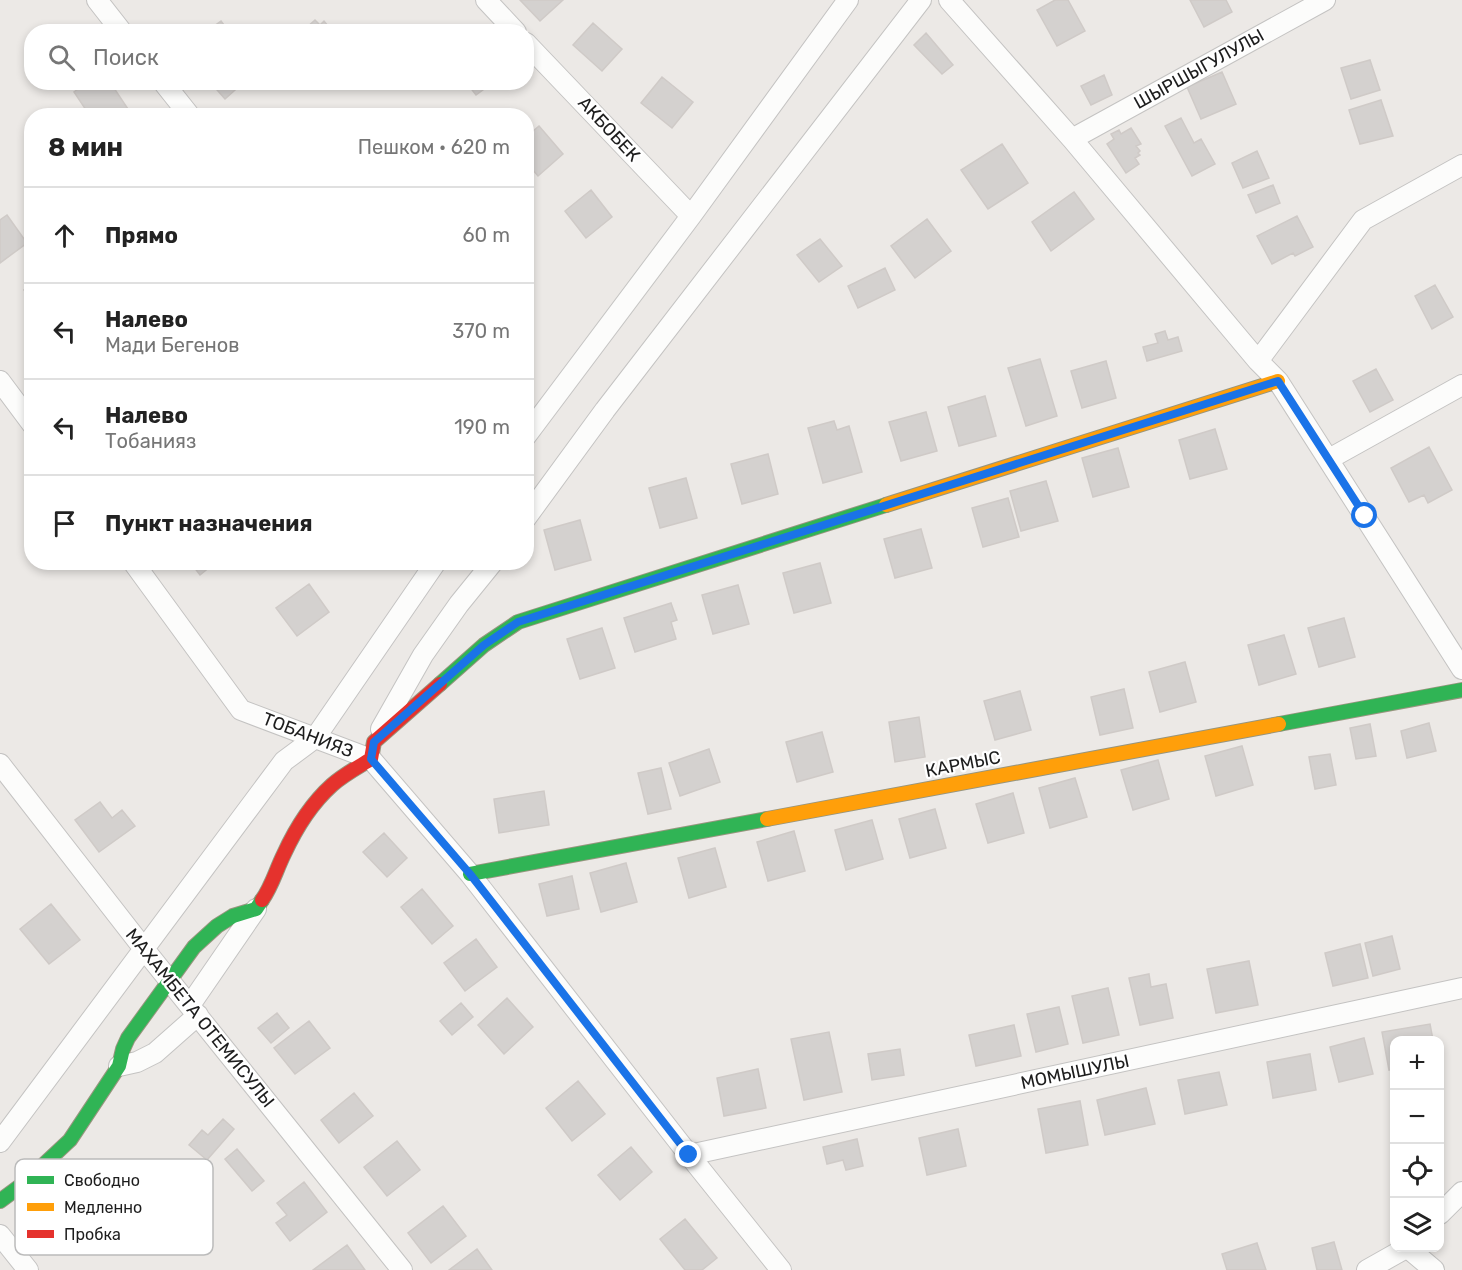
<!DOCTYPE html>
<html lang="ru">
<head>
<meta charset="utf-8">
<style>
	body { margin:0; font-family:Rubik,sans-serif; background:#f2f2f2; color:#222 }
	.controls { position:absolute; right:18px; bottom:18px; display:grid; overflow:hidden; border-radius:12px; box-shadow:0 3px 9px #0003 }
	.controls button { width:54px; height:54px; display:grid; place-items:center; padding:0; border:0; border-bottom:2px solid #e0e0e0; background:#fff; color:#222; font:30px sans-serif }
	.stop { position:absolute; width:18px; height:18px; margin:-14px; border:4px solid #1a73e8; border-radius:50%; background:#fff }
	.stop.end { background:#1a73e8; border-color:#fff; box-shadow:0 2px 6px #0008 }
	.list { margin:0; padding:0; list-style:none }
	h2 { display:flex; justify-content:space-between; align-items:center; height:78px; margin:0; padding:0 24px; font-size:26px }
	h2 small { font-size:20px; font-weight:400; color:#767676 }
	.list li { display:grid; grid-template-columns:39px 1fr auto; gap:18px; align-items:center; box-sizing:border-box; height:96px; padding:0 24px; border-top:2px solid #e0e0e0 }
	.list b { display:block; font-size:22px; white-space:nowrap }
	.list p { margin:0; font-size:20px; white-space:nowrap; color:#767676 }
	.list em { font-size:20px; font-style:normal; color:#767676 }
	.icon { flex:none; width:33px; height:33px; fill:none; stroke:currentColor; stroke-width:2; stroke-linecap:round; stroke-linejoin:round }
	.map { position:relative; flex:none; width:1462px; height:1270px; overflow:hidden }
	.search { position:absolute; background:#fff; box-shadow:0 3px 9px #0003; left:24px; top:24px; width:510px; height:66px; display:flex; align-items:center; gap:15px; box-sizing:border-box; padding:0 21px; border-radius:24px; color:#767676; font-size:22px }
	.panel { position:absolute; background:#fff; box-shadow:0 3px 9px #0003; left:24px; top:108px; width:510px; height:462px; border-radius:24px }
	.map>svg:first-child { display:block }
	.building { fill:#d4d1cf; stroke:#cfcac7; stroke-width:1.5 }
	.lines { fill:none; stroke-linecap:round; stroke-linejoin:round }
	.street-casing { stroke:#c4c3c2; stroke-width:22 }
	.fast-casing { stroke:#97957e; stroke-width:16 }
	.slow-casing { stroke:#97957e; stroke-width:16 }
	.jam-casing { stroke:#97957e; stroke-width:16 }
	.street { stroke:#fcfcfb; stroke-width:20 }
	.fast { stroke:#30b455; stroke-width:14 }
	.slow { stroke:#ff9f0a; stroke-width:14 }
	.jam { stroke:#e5322d; stroke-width:14 }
	.route { stroke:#1a73e8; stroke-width:8 }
	.labels { text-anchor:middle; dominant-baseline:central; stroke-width:4.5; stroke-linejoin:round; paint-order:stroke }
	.street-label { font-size:18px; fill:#1d1d1d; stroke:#fff }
	.key { fill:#fff; stroke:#bbb; stroke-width:1.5 }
	.key-label { font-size:16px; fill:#1d1d1d }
</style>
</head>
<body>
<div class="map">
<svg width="1462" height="1270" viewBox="0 0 1462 1270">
	<rect width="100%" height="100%" fill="#ece9e6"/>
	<path class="building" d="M520 0H563L540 21Z
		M1055 0H1068L1085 31 1057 46 1037 10Z
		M1190 0H1226L1232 12 1204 27Z
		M315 20 320 25 324 21 333 32H306L305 29Z
		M221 21 229 32H206Z
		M593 23 622 49 602 71 573 45Z
		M926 33 953 65 942 74 914 45Z
		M1370 60 1380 90 1351 99 1341 68Z
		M1222 72 1236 104 1201 119 1187 87Z
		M1104 75 1112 95 1091 105 1081 86Z
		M662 77 693 102 672 128 641 103Z
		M88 82H110L130 112 124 116H90L74 92Z
		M210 82H244L225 99Z
		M466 82H490L491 84 476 95Z
		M1381 100 1393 136 1360 144 1349 110Z
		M1181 118 1194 143 1201 139 1215 164 1192 176 1165 126Z
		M539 126 563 154 538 176 526 162V137Z
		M1131 128 1141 144 1136 146 1140 151 1138 153 1140 155 1135 158 1139 164 1126 173 1107 144 1114 139 1111 134 1119 130 1121 134Z
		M1002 144 1028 183 988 209 961 170Z
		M1257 151 1269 178 1243 188 1232 163Z
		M1273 185 1280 203 1256 213 1248 195Z
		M591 190 612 217 586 238 565 211Z
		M1074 192 1094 219 1051 251 1032 222Z
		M7 215 27 243 0 263V220Z
		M1297 216 1313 247 1295 256 1293 253 1272 264 1257 236Z
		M927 219 951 251 915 278 891 246Z
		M820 239 842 266 819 282 797 255Z
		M885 268 895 290 858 308 848 286Z
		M32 285V301L24 290Z
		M1435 285 1453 317 1432 329 1415 296Z
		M1165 331 1168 340 1178 337 1182 351 1147 361 1143 347 1158 343 1155 334Z
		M1040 359 1057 416 1026 426 1008 368Z
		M1106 361 1116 398 1082 408 1071 371Z
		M1376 369 1393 400 1370 412 1353 381Z
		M985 396 996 436 959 446 948 407Z
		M926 412 937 451 901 461 889 422Z
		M834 421 837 430 849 426 862 472 823 483 808 428Z
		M1215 429 1227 469 1190 479 1179 440Z
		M1429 447 1452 490 1428 503 1424 495 1409 502 1391 468Z
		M1118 448 1129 487 1093 497 1082 458Z
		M768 454 778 494 742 504 731 464Z
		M686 478 697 518 660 528 649 488Z
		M1046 481 1058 521 1021 531 1010 491Z
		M1008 498 1019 537 983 547 972 508Z
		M580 520 591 560 555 570 544 530Z
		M921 529 932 568 895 578 884 539Z
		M190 562H216L200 575Z
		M820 563 831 603 794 613 783 573Z
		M309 584 329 612 297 636 276 608Z
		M738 585 749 624 713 634 702 595Z
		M671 603 677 620 671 622 676 639 635 652 624 618Z
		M1344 618 1355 657 1319 667 1308 628Z
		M602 628 615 668 580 679 567 639Z
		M1284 635 1296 674 1259 685 1248 645Z
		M1185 662 1196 702 1160 712 1149 672Z
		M1124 689 1133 728 1100 735 1091 697Z
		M1020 691 1031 730 995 740 984 701Z
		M919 717 925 757 895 762 889 722Z
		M1429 723 1436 751 1407 758 1401 731Z
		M1370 724 1376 756 1356 759 1350 728Z
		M822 732 833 772 797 782 786 742Z
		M1242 746 1253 785 1216 796 1205 756Z
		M709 749 720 782 680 796 669 763Z
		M1330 754 1336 785 1315 789 1309 757Z
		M1158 760 1169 799 1133 810 1121 770Z
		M661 768 671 809 648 814 638 773Z
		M1075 778 1087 817 1050 828 1039 788Z
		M544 791 549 825 499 833 494 799Z
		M1013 793 1024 833 988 843 976 804Z
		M100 802 112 818 122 810 135 826 99 852 75 820Z
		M935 809 946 848 910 858 899 819Z
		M872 820 883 859 846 870 835 830Z
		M794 831 805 871 768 881 757 842Z
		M384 833 407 858 387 877 363 852Z
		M715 848 726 887 689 898 678 858Z
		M626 863 637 902 601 912 590 873Z
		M572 876 579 909 547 916 539 884Z
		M422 889 453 926 432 944 401 907Z
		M51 904 80 940 49 964 20 929Z
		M1392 936 1400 969 1373 976 1365 943Z
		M476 939 497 967 465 991 444 963Z
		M1360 944 1368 978 1333 986 1325 953Z
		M1249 961 1258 1005 1216 1013 1207 969Z
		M1149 974 1151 987 1166 984 1173 1018 1140 1025 1129 978Z
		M1108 988 1119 1035 1083 1043 1072 996Z
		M507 998 533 1027 504 1054 478 1025Z
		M461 1003 473 1017 452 1035 440 1021Z
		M1059 1007 1068 1044 1036 1052 1027 1014Z
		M277 1013 289 1028 271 1043 258 1028Z
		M309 1021 330 1048 295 1074 274 1048Z
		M1430 1024 1433 1040H1394V1069L1389 1070 1382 1032Z
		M1014 1025 1021 1056 976 1066 969 1035Z
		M829 1032 842 1092 804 1100 791 1039Z
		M1364 1038 1373 1074 1339 1082 1330 1047Z
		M900 1049 904 1075 872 1080 868 1054Z
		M1310 1054 1316 1090 1273 1098 1267 1062Z
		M758 1069 766 1108 724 1116 717 1078Z
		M1219 1072 1227 1105 1185 1114 1178 1080Z
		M578 1081 605 1114 572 1141 546 1108Z
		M1146 1088 1155 1124 1105 1135 1097 1100Z
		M354 1093 373 1116 339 1143 321 1120Z
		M1080 1101 1088 1145 1046 1153 1038 1109Z
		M223 1119 234 1129 207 1160 189 1145 202 1130 208 1135Z
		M958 1129 966 1166 927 1175 919 1138Z
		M857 1139 863 1166 846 1170 843 1160 827 1164 823 1147Z
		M397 1141 420 1170 387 1196 364 1167Z
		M631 1147 652 1172 620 1200 598 1175Z
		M237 1149 264 1181 252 1191 225 1159Z
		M304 1182 327 1212 290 1241 276 1223 287 1215 277 1203Z
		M443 1206 466 1236 431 1263 408 1233Z
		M685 1219 717 1258 702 1270H685L660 1239Z
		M1334 1242 1342 1270H1317L1312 1248Z
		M1257 1243 1266 1270H1227L1222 1254Z
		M347 1245 365 1270H313Z
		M477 1249 492 1270H449Z"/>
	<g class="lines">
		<g class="street-casing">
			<path id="street" d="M97 0 122 32
				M486 0 516 32
				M949 0 1072 139 1258 361 1278 381 1462 669
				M526 43 691 216
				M163 82 190 116
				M1072 139 1325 0
				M1258 361 1363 220 1462 165
				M0 381 32 424
				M526 436 691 216 848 0
				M1329 459 1462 385
				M526 518 605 410 921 0
				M133 562 241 710 371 759 470 874 689 1155 781 1270
				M381 729 423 655 459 604 493 562
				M0 764 144 949 402 1270
				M190 1005 256 909
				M119 1066 137 1062 155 1053 198 1015
				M0 1142 284 761 315 738 436 562
				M689 1155 1462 988
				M1440 1214 1462 1192
				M0 1235 28 1270
				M1408 1248 1434 1270
				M1367 1270 1406 1248"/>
		</g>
		<g class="fast-casing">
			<path id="fast" d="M440 684 484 645 518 622 886 505
				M1279 724 1462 690
				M470 874 767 819
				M0 1201 23 1184 70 1140 119 1066 123 1049 128 1038 194 947 217 926 233 916 256 909 262 900"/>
		</g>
		<g class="slow-casing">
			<path id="slow" d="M886 505 1278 381
				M767 819 1279 724"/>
		</g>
		<g class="jam-casing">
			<path id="jam" d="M262 900C272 886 276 870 284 854 295 830 312 803 332 785 343 775 358 767 371 759L374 742 440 684"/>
		</g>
		<use href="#street" class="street"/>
		<use href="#fast" class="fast"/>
		<use href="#slow" class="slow"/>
		<use href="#jam" class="jam"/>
	</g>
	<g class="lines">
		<path class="route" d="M689 1155 470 874 371 759 374 742 484 645 518 622 1278 381 1365 516"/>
	</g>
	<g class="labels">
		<g class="street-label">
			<text transform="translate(1199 69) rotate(-29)">ШЫРШЫГУЛУЛЫ</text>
			<text transform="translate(609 129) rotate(47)">АКБОБЕК</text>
			<text transform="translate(308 735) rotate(21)">ТОБАНИЯЗ</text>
			<text transform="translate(963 764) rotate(-11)">КАРМЫС</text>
			<text transform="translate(200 1018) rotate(51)">МАХАМБЕТА ОТЕМИСУЛЫ</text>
			<text transform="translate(1075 1072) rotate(-12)">МОМЫШУЛЫ</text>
		</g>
	</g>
	<rect x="15" y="1159" width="198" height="96" rx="9" class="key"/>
	<rect x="27" y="1176" width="27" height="8" fill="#30b455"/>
	<rect x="27" y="1203" width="27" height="8" fill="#ff9f0a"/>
	<rect x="27" y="1230" width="27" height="8" fill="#e5322d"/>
	<g class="key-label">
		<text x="64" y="1186">Свободно</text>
		<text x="64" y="1213">Медленно</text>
		<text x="64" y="1240">Пробка</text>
	</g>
</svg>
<div class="controls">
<button>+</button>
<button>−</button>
<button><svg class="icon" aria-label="locate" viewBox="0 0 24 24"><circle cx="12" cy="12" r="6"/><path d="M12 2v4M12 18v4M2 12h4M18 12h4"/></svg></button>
<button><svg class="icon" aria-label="layers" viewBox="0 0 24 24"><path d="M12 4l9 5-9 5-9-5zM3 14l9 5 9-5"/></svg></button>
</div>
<div class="stop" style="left:1365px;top:516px"></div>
<div class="stop end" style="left:689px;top:1155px"></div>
<div class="search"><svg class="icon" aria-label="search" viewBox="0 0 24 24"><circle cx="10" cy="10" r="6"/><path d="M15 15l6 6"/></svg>Поиск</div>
<section class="panel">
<h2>8 мин<small>Пешком · 620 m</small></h2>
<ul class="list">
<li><svg class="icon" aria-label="ahead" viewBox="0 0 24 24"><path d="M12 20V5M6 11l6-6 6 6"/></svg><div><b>Прямо</b></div><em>60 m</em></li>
<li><svg class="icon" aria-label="left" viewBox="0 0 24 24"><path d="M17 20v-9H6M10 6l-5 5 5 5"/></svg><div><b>Налево</b><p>Мади Бегенов</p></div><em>370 m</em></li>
<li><svg class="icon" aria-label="left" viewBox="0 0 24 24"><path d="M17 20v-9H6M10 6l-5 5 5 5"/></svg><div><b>Налево</b><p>Тобанияз</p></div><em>190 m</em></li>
<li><svg class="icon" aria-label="arrive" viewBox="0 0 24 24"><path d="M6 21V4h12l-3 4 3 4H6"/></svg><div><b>Пункт назначения</b></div></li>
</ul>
</section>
</div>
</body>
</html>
